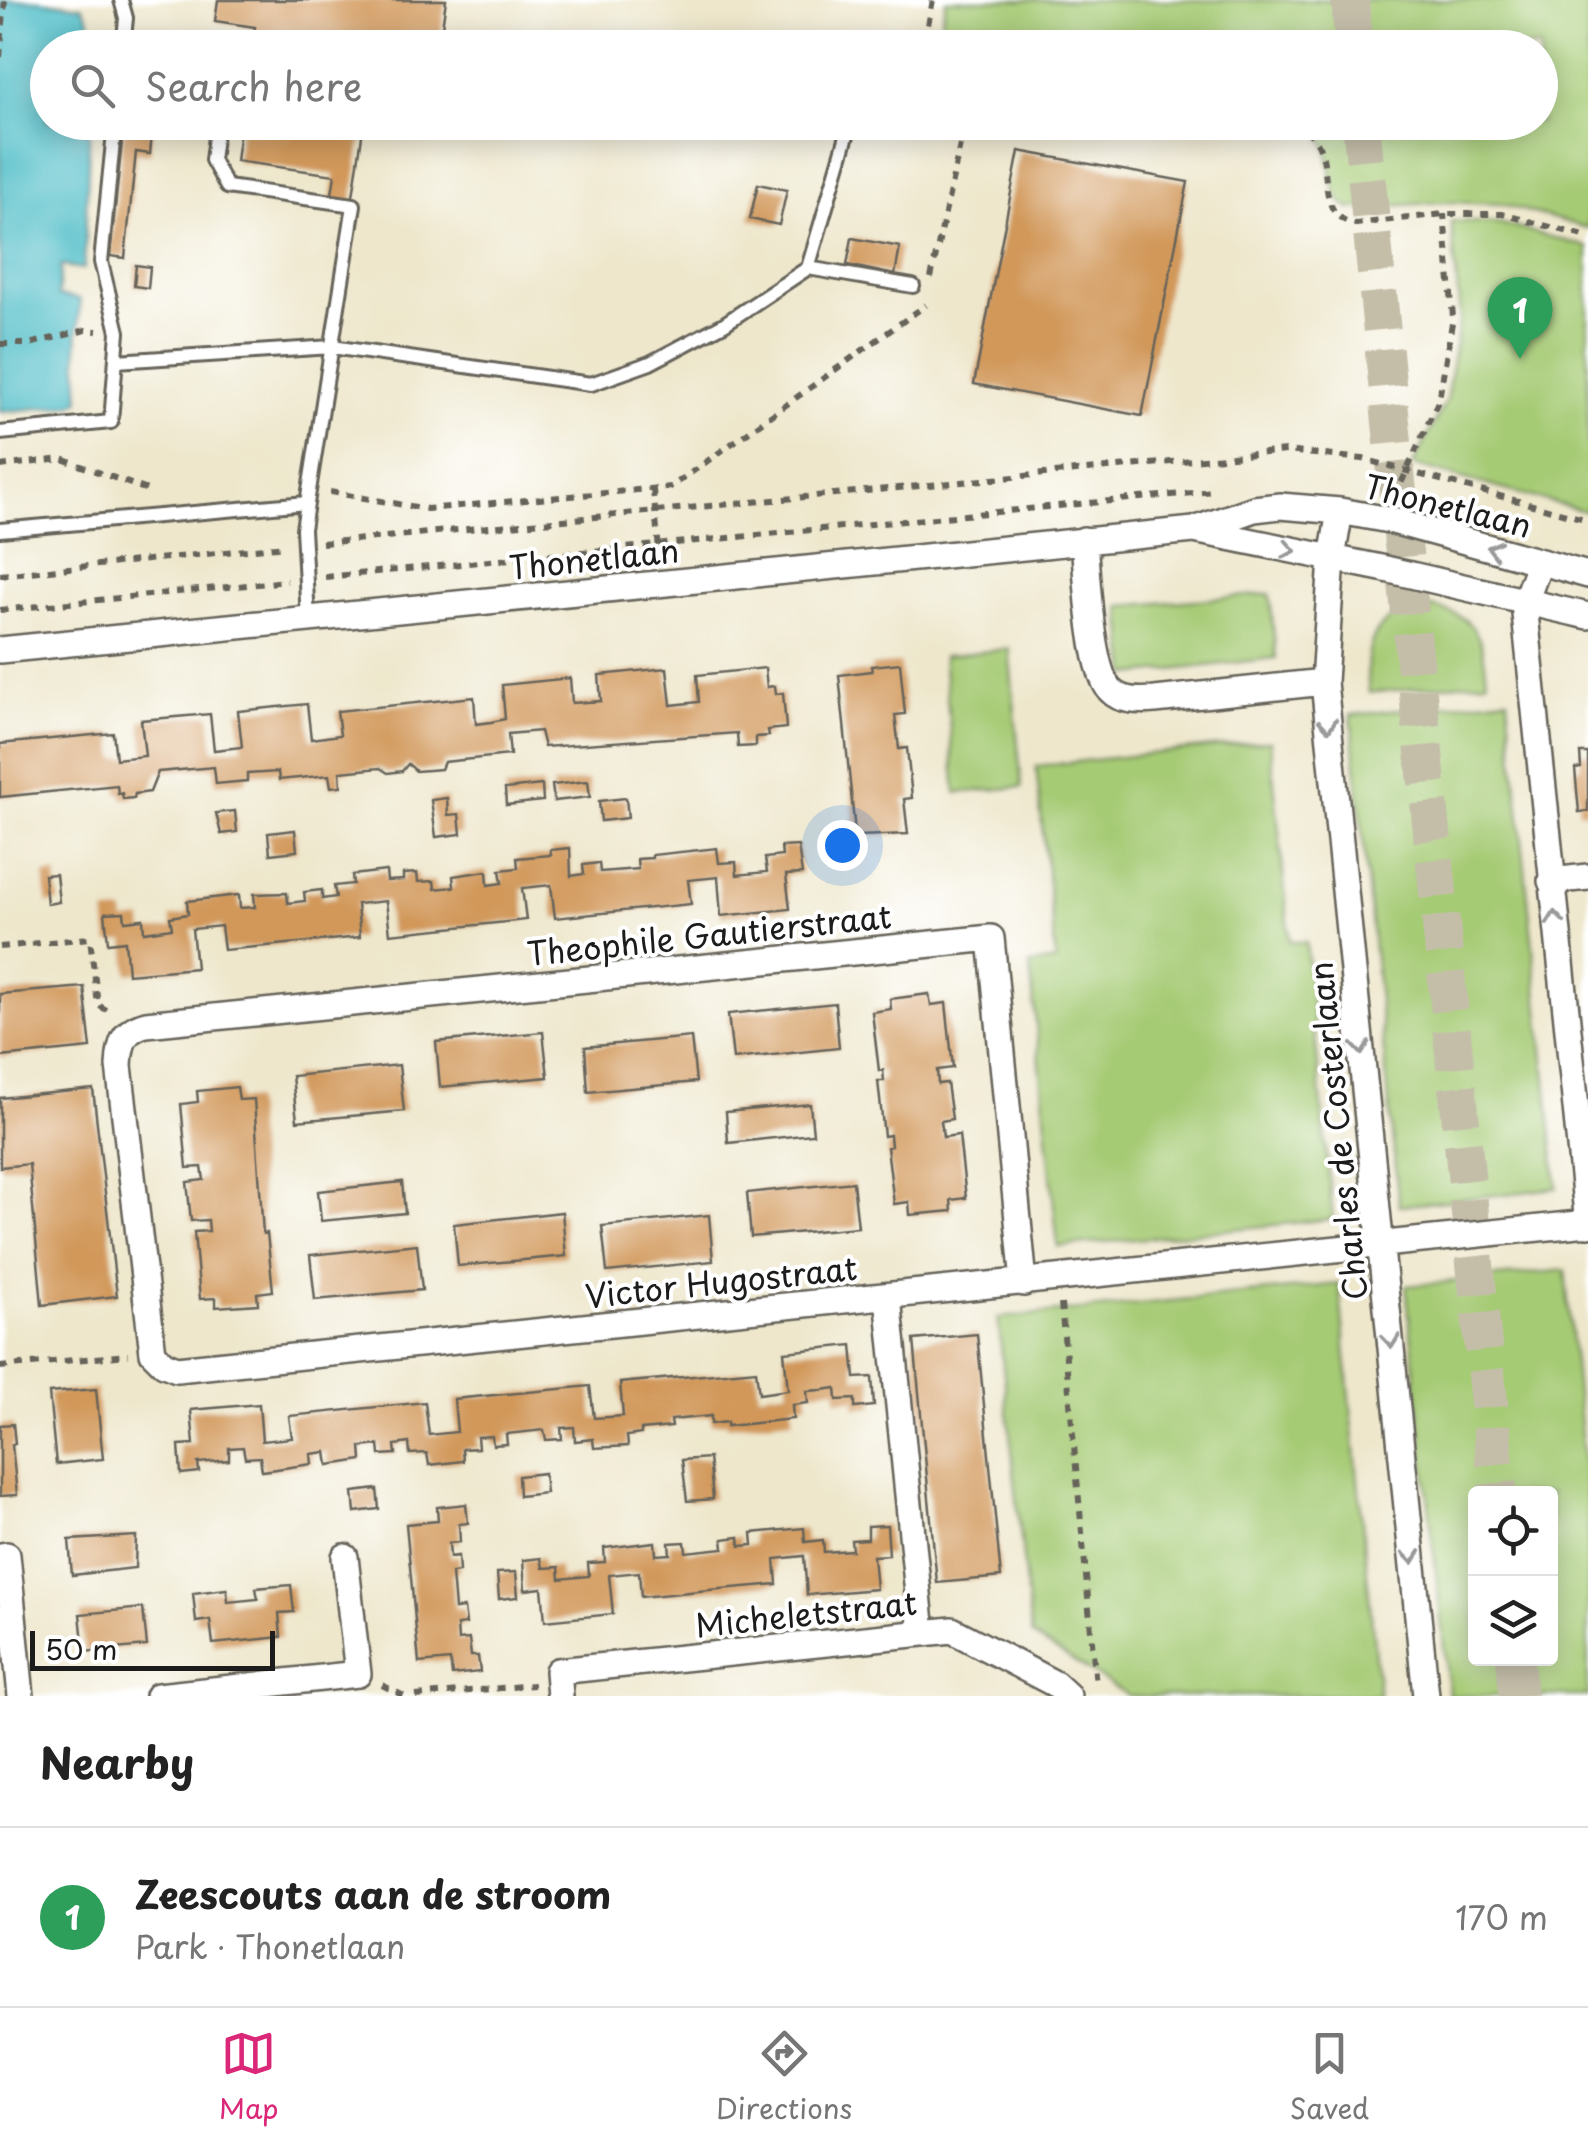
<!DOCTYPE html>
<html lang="en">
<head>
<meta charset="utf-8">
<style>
	body { margin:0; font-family:"Playpen Sans",sans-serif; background:#f2f2f2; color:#222 }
	.controls { position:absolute; right:30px; bottom:30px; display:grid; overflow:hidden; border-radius:10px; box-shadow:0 5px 25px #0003 }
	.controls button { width:90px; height:90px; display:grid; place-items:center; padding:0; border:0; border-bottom:2px solid #e0e0e0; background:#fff; color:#222; font:50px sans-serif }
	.scale { position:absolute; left:30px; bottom:25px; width:245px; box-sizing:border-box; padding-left:10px; border:5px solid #1c1c1c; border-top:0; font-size:28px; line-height:35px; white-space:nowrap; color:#1c1c1c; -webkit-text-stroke:8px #fff; paint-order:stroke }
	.you { position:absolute; left:842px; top:845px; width:35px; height:35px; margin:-25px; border:8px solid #fff; border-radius:50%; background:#1a73e8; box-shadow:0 0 0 15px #1a73e833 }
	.badge { display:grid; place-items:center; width:65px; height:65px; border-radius:50%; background:#db2777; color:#fff; font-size:32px; font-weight:700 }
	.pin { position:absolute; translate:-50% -82px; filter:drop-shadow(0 2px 5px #0008) }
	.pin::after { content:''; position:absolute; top:52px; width:35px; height:30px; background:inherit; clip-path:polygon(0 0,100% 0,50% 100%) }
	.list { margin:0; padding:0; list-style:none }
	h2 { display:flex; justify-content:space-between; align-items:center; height:130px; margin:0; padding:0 40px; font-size:42px }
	h2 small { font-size:32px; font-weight:400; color:#767676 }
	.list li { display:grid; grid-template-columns:65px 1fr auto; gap:30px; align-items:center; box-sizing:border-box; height:180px; padding:0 40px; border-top:2px solid #e0e0e0 }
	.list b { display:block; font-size:38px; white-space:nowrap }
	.list p { margin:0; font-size:32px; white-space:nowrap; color:#767676 }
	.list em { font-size:32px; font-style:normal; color:#767676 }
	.icon { flex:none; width:55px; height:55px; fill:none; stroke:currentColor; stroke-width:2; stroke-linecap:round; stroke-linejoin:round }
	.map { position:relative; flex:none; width:1588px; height:1696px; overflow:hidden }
	.search { position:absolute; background:#fff; box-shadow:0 5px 25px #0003; left:30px; right:30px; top:30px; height:110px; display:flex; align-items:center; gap:25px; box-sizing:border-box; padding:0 35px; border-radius:55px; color:#767676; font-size:38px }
	.sheet { height:310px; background:#fff }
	nav { display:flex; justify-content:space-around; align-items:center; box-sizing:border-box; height:140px; border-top:2px solid #e0e0e0; background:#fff; font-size:28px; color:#767676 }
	nav a { display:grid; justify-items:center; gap:5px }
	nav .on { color:#db2777 }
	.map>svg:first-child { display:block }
	.green { fill:#a6cb75; stroke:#617448; stroke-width:2.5; fill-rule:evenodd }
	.water { fill:#4fbdc7; stroke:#366c72; stroke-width:2.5 }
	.building { fill:#d1985a }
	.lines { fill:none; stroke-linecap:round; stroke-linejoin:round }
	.secondary-tunnel { stroke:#c4bea9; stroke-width:38; stroke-dasharray:38 19; stroke-linecap:butt }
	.lane-casing { stroke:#66635a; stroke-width:18 }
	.street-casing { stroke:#66635a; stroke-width:30 }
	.path { stroke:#66635a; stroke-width:6; stroke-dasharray:8 8; stroke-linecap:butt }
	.lane { stroke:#fff; stroke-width:12 }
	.street { stroke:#fff; stroke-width:25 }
	.oneway { stroke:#999 }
	.labels { text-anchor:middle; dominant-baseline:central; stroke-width:8; stroke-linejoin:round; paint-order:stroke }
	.street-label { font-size:32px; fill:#1c1c1c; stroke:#fff }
</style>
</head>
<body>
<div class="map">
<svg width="1588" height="1696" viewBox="0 0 1588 1696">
	<rect width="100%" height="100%" fill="#fff"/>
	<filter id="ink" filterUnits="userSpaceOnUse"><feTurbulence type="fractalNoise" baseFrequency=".01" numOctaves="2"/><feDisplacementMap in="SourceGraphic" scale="20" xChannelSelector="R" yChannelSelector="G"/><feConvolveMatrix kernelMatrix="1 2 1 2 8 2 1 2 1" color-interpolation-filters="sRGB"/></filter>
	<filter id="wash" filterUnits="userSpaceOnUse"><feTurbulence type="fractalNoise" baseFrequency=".0048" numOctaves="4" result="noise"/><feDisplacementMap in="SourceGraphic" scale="40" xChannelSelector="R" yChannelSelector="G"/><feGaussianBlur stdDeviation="2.25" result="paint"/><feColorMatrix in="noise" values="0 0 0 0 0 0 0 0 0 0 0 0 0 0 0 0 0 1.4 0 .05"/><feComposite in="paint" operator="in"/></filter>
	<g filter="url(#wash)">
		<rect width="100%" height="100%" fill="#eee7cc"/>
		<path class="green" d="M946 0H1588V228L1501 204 1443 202 1350 209C1321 193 1341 144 1308 123L1540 122V48L978 47 938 39Z
			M1451 221 1499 223 1588 247V512L1413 465 1446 400 1460 317Z
			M1270 594 1276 658 1128 675 1121 606Z
			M1414 605C1469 610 1483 626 1487 681L1369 693C1363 648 1370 624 1414 605Z
			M1009 649 1022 787 956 793 943 656Z
			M1508 698 1557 1188 1399 1206 1351 715Z
			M1270 741 1290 942H1306L1333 1219 1058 1247 1030 965 1056 961 1036 766Z
			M1565 1270 1588 1504V1696H1449L1406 1286ZM1476 1494H1550V1658H1476Z
			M1339 1284 1379 1696H1129L1031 1635 998 1318Z"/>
		<path class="water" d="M0 0H37L82 6C91 19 94 31 94 47L48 48V122L90 123 84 269 61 266 58 296 80 299 77 348 80 400 72 405 0 412Z"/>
		<g id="blocks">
			<path class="building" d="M218 0H446L439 48 375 45V48H252L255 27 215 21Z
				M124 122H153L150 154 136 152 125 258 110 256Z
				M241 122H364L352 203 331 200 335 175 236 161Z
				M1019 151 1188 182 1142 416 974 384Z
				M758 184 787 190 779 225 750 219Z
				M852 238 900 247 895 275 847 265Z
				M136 265 150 267 148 288 134 286Z
				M900 663 905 714 895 715 899 749 907 748 912 798 904 799 908 834 858 836 855 832 839 675 872 671 871 666Z
				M667 668 671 705 699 702 697 675 765 668 767 687 775 686 776 694 783 693 786 728 768 730 769 736 756 737V746L738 747 737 733 544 747 540 731 508 734 510 755 444 762 441 769 416 771 408 764 402 771 388 773 380 768 340 772 341 786 331 787 329 775 279 780 278 772 247 774V781L216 784 214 767 158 772 150 792 135 794 134 798 123 799 122 793 118 794 117 785 0 797V744L113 733 116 759 145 756 141 720 210 714 214 750 242 747 238 711 307 704 311 739 340 735 337 711 474 697 476 724 491 722 505 719 502 685 570 678 572 703 601 701 599 675Z
				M1580 753H1588V811L1579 812 1575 769 1581 768Z
				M588 781 590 797 554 801 552 785Z
				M542 785 543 801 506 805 505 789Z
				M447 798 448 815 459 814 461 834 436 837 431 800Z
				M626 798 628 818 601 821 599 801Z
				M235 811 237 832 221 834 216 813Z
				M295 830 297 851 270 854 268 833Z
				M798 846 802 874 786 875 790 909 721 916 718 877 688 880 691 904 555 918 551 885 522 888 526 920 390 934 386 901 357 904 360 937 224 950 221 926 192 929 196 968 128 974 125 941 108 943 105 913 124 912 125 921 143 919 144 932 172 928 170 917 188 914 187 901 239 895 240 908 255 907 254 894 287 893 288 903 305 901 304 892 322 890V899L336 897 334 886 353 884 352 875 386 871 387 881 403 880V874L417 873 418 882 434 881 435 889 454 887 453 876 487 871 488 885 502 883 500 870 518 868 517 858 551 855 550 850 570 848 571 876 584 874 583 865 599 863 600 872 638 869 637 859 652 858V855L717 848 719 863 736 862 737 875 767 872 765 858 782 856 781 847Z
				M56 874 59 902 47 904 44 875Z
				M84 987 91 1048 0 1057V994Z
				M929 994 931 1005 946 1003 953 1068 937 1070 938 1084 947 1083 952 1119 941 1121 943 1137 959 1135 966 1198 951 1200 952 1211 910 1215 909 1202 894 1204 887 1147 891 1146 890 1135 884 1136 878 1081H884L883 1070 879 1071 872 1012 891 1009 890 999Z
				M835 1003 839 1048 733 1059 728 1014Z
				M543 1032 548 1077 440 1087 436 1042Z
				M691 1037 696 1082 588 1092 585 1047Z
				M399 1065 404 1111 297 1121 292 1076Z
				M237 1087 239 1100 254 1099 263 1234 267 1233 273 1291 257 1293 258 1304 216 1307V1298L200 1299 194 1232 209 1231 208 1220 191 1221 187 1182 204 1180 202 1167 187 1168 181 1104 198 1102 197 1091Z
				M93 1089 117 1296 42 1305 29 1164 0 1167V1098Z
				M810 1104 813 1134 728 1143 726 1112Z
				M402 1182 405 1213 321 1221 318 1191Z
				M853 1182 858 1227 751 1237 747 1193Z
				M562 1212 566 1256 458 1266 454 1224Z
				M709 1215 713 1261 607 1272 602 1226Z
				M417 1244 422 1290 315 1300 310 1255Z
				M977 1334 1001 1577 937 1583 914 1340Z
				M852 1345 855 1378 872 1377 874 1406 855 1408V1399L837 1400 836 1388 822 1390 807 1391 808 1403 792 1405 793 1419 727 1426V1422L711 1424V1416L671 1420 672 1427 641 1430V1434L627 1436 628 1446 594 1448 593 1439 575 1441 574 1427 561 1428 562 1439 546 1440 544 1430 506 1434 507 1444 493 1445 492 1436 477 1437 478 1448 462 1449 463 1461 429 1465 427 1453 410 1454 409 1443 395 1445 396 1454 380 1455 379 1445 361 1447 362 1460 343 1463 328 1465 326 1452 311 1454 312 1464 262 1471 260 1457 245 1458 243 1447 229 1448V1460L198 1463 199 1472 181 1474 179 1445 194 1444 191 1410 259 1404 262 1441 292 1438 289 1416 425 1402 429 1435 457 1432 454 1399 590 1386 594 1418 609 1417 623 1416 620 1383 756 1370 759 1394 788 1390 784 1352Z
				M96 1389 103 1459 56 1464 49 1393Z
				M13 1424 15 1444 12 1445 17 1495 0 1496V1425Z
				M709 1458 713 1499 687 1501 682 1460Z
				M544 1473 546 1493 519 1496 518 1476Z
				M377 1489 379 1509 355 1512 353 1492Z
				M466 1504 468 1523 459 1524 460 1542 449 1543 450 1557 458 1556 459 1572 452 1573 455 1609 464 1608 466 1624 457 1625 458 1640 469 1639 471 1656H478L480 1672 452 1675 450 1660 419 1663 406 1524 438 1521 437 1507Z
				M887 1525 889 1555 873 1556 876 1589 807 1595 804 1556 775 1559 777 1584 709 1590 641 1597 639 1572 609 1575 613 1614 545 1621 542 1588 525 1590 523 1560 541 1558 543 1568 559 1567 560 1579 589 1576 588 1563 605 1562 604 1548 655 1542 656 1555 670 1554 669 1543 685 1542 686 1552 724 1548 723 1539 739 1537 740 1546 753 1545 752 1533 804 1528 805 1542 823 1540 824 1552 852 1550 851 1540 868 1539V1526Z
				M136 1536 135 1568 72 1575 69 1540Z
				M516 1572 518 1597 499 1599 497 1573Z
				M291 1585 294 1612 279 1613 281 1637 213 1644 210 1620 196 1622 193 1593 227 1589 228 1602 258 1599 256 1588Z
				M143 1608 147 1646 84 1652 80 1614Z"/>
		</g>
	</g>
	<g filter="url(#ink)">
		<use href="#blocks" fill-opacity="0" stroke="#66635a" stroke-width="2.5"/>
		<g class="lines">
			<path class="secondary-tunnel" d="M1350 0 1354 48
				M1361 122 1498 1494
				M1515 1658 1518 1696"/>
			<g class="lane-casing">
				<path id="lane" d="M121 0 126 18 123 48
					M635 45 653 48
					M227 48 228 42
					M217 122 212 160 227 187 354 205 303 529 308 619
					M808 268 913 286
					M116 361 332 347 591 384 650 363 724 324 808 268 851 122
					M0 433 111 422 118 332 101 262 115 122
					M0 530 307 503"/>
			</g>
			<g class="street-casing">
				<path id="street" d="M1340 511 1332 558 1324 682 1426 1696
					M1194 530 1381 568 1588 616
					M1084 540C1087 574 1090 667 1110 690 1121 702 1140 701 1155 700L1324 682
					M1540 562 1524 604 1588 1224
					M0 650 1194 530 1254 509 1280 506 1340 511 1389 520 1588 575
					M1551 881 1588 877
					M1024 1283 991 938 146 1024C123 1030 120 1044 119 1066L153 1353 164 1364 177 1369 1588 1223
					M888 1297 922 1633
					M0 1556 7 1555 21 1696
					M158 1696 358 1674 345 1557
					M560 1696 558 1671 952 1630 1055 1684 1068 1696"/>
			</g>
			<path class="path" d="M909 48 926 35 933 0
				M0 57 5 0
				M1275 122C1285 124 1299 126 1307 131 1341 156 1308 215 1356 224L1444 214H1502L1588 237
				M931 278 965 122
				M0 344H29L86 330 97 331
				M0 466 62 459 153 492
				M653 490 660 559
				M330 492 427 509 671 487 926 305
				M1395 497 1439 399 1453 317 1444 214
				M322 543 1286 451 1363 459 1588 520
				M0 575 285 546
				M325 577 1213 491
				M0 610 287 581
				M0 947 90 938 98 1005 112 1013
				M1061 1304 1096 1685
				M0 1367 128 1355
				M382 1685 404 1696
				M416 1696 534 1685"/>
			<use href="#lane" class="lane"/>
			<use href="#street" class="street"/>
		</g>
		<defs><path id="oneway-chevron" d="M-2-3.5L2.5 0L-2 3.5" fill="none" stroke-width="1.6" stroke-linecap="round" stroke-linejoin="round" transform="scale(2.5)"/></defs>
		<g class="oneway">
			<use href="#oneway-chevron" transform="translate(1494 549) rotate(-165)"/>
			<use href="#oneway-chevron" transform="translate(1289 550) rotate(10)"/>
			<use href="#oneway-chevron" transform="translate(1328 725) rotate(84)"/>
			<use href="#oneway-chevron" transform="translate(1555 918) rotate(-96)"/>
			<use href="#oneway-chevron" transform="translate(1361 1048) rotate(84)"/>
			<use href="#oneway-chevron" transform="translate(1391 1341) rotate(84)"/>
			<use href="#oneway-chevron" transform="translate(1412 1557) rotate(84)"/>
		</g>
	</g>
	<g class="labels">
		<g class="street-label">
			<text transform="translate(1448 505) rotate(14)">Thonetlaan</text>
			<text transform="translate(594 558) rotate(-6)">Thonetlaan</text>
			<text transform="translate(709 934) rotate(-6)">Theophile Gautierstraat</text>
			<text transform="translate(1337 1131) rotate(-96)">Charles de Costerlaan</text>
			<text transform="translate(721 1281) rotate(-6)">Victor Hugostraat</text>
			<text transform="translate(806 1613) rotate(-6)">Micheletstraat</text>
		</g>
	</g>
</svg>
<div class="controls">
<button><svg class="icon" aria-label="locate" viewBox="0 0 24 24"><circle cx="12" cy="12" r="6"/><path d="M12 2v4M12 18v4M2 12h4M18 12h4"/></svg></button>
<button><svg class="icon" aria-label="layers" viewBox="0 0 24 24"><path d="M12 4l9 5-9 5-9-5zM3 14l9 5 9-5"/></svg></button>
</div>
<div class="scale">50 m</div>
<div class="you"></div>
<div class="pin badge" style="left:1520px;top:359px;background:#2e9e5b">1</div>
<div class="search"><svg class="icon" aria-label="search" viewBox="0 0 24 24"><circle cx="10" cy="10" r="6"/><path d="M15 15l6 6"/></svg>Search here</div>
</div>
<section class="sheet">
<h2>Nearby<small></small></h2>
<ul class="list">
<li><span class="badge" style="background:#2e9e5b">1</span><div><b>Zeescouts aan de stroom</b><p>Park · Thonetlaan</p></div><em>170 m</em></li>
</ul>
</section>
<nav>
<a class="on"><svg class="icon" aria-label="map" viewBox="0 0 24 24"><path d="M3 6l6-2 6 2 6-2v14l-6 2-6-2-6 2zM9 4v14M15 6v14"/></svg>Map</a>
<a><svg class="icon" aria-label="directions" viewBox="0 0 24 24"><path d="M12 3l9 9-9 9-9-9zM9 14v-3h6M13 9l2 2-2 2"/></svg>Directions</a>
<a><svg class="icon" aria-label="saved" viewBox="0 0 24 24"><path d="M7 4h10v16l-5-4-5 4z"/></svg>Saved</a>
</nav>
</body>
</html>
